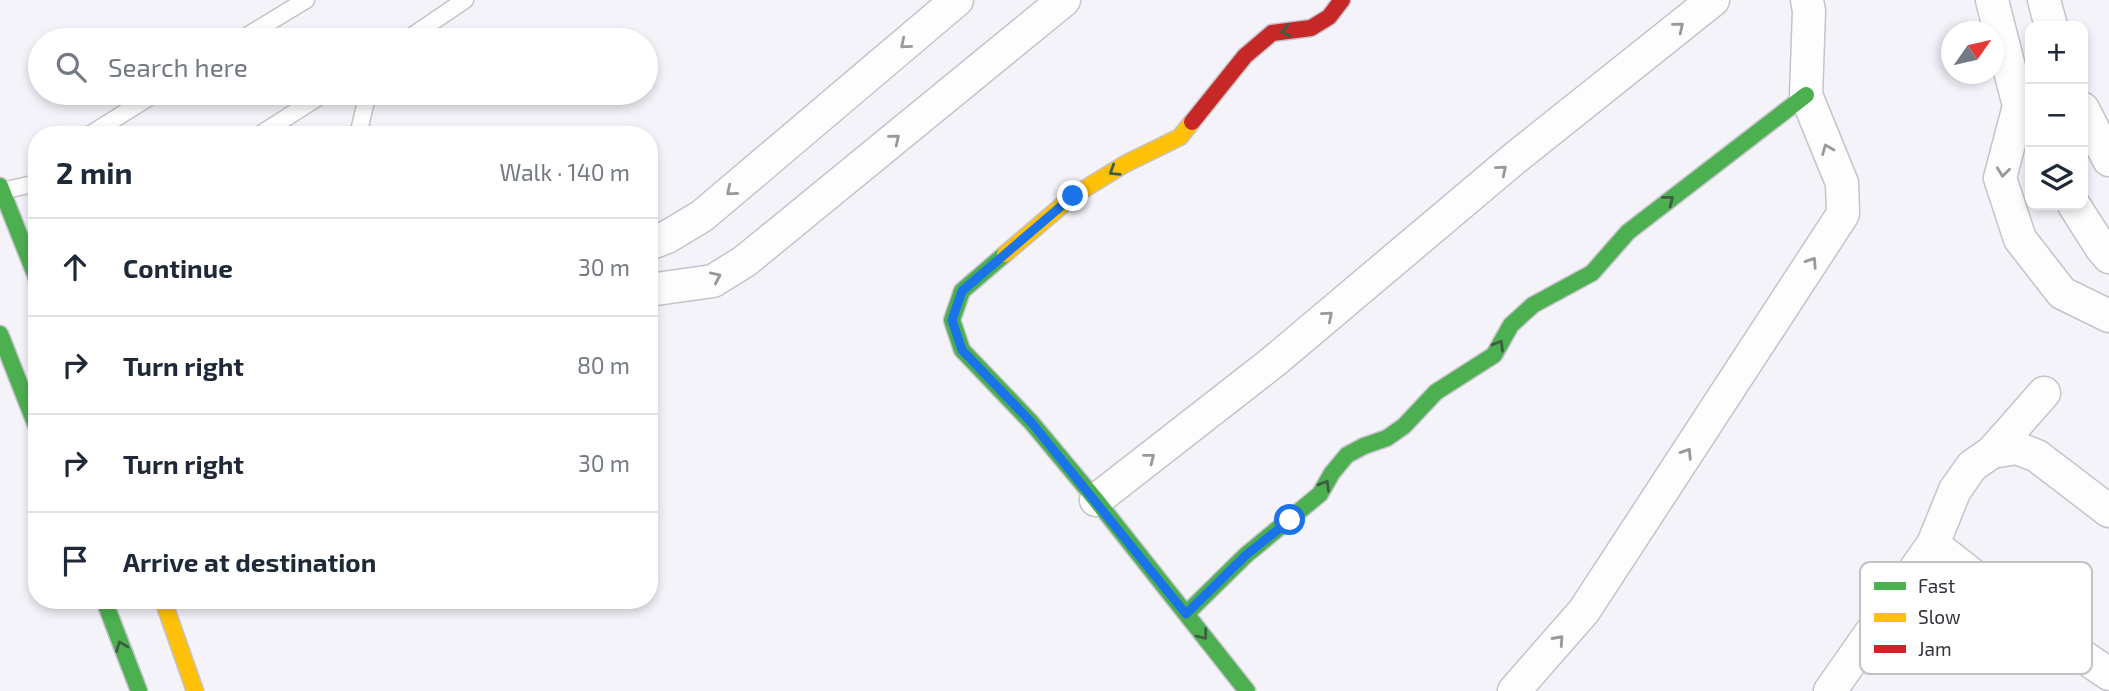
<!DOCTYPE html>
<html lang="en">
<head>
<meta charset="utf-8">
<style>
	body { margin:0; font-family:"Exo 2",sans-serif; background:#f2f2f3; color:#1f2937 }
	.controls { position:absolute; right:21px; top:21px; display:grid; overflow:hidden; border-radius:14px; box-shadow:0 4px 10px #0003 }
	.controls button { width:63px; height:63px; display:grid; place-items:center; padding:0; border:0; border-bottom:2px solid #e0e1e3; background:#fff; color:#1f2937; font:35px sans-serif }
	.compass { position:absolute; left:1941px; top:21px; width:63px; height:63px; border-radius:50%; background:#fff; box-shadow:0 4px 10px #0003; rotate:56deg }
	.stop { position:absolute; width:21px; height:21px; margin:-16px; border:5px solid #1a73e8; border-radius:50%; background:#fff }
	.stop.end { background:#1a73e8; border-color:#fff; box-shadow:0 2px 7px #0008 }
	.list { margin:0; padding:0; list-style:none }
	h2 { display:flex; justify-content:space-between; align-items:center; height:91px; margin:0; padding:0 28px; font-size:30px }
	h2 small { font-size:23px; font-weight:400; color:#747a83 }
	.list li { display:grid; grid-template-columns:46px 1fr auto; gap:21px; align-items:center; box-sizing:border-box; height:98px; padding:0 28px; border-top:2px solid #e0e1e3 }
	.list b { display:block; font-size:26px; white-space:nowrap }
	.list em { font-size:23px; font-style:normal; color:#747a83 }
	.icon { flex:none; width:38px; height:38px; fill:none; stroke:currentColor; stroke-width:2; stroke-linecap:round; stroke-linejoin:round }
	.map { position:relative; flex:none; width:2109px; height:691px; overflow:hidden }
	.search { position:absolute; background:#fff; box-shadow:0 4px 10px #0003; left:28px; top:28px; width:630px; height:77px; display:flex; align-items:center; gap:18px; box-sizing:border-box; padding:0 24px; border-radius:38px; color:#747a83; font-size:26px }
	.panel { position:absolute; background:#fff; box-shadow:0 4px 10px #0003; left:28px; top:126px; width:630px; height:483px; border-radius:28px }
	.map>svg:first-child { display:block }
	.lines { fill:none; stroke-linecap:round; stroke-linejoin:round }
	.lane-casing { stroke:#c5c3ca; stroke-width:19 }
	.street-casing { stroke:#c5c3ca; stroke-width:35 }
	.fast-casing { stroke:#c5c3ca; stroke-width:19 }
	.slow-casing { stroke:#c5c3ca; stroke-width:19 }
	.jam-casing { stroke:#c5c3ca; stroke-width:19 }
	.lane { stroke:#fefdfe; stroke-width:16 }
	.street { stroke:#fefdfe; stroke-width:32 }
	.fast { stroke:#4caf50; stroke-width:16 }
	.slow { stroke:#ffc107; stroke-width:16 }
	.jam { stroke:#c62828; stroke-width:16 }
	.oneway { stroke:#9a989c }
	.oneway2 { stroke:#3d5e42 }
	.route { stroke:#1a73e8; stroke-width:9 }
	.key { fill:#fff; stroke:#c2c2c4; stroke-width:2 }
	.key-label { font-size:19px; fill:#35323b }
</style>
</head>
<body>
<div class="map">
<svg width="2109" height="691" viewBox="0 0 2109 691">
	<rect width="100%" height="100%" fill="#f5f3fa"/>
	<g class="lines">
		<g class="lane-casing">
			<path id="lane" d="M240 40 306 0
				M406 40 465 0
				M89 135 156 93
				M259 135 325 93
				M358 135 368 93
				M2 191 37 183"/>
		</g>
		<g class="street-casing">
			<path id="street" d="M1992 0 2019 106 2027 123
				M2044 0 2051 26
				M2019 106 2000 178 2020 239 2062 293 2109 316
				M2083 109 2109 160
				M2074 205 2102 249 2109 257
				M649 244 667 237 702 216 957 0
				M649 290 713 281 745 261 1064 0
				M1992 452 2017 448 2037 456 2109 511
				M1096 500 1273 362 1515 158 1713 0
				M1933 544 2038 626 2109 674
				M1514 691 1584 611 1843 214 1842 183 1806 95 1809 11 1807 0
				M1830 691 1933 544 1955 490 1972 466 1992 452 2044 393"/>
		</g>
		<g class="fast-casing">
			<path id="fast" d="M0 186 37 279
				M1005 254 962 291 952 320 962 350 1031 422 1096 500 1247 691
				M0 334 37 428
				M104 600 139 691
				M1186 614 1246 555 1320 494 1332 473 1347 455 1364 446 1387 438 1404 426 1436 392 1494 355 1511 325 1533 305 1592 273 1628 232 1806 95"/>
		</g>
		<g class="slow-casing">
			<path id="slow" d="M1005 254 1073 196 1125 164 1180 137 1192 122
				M163 600 195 691"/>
		</g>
		<g class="jam-casing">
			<path id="jam" d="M1192 122 1245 56 1272 33 1311 28 1329 17 1342 0"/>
		</g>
		<use href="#lane" class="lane"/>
		<use href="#street" class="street"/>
		<use href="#fast" class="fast"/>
		<use href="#slow" class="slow"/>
		<use href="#jam" class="jam"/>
	</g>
	<defs><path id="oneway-chevron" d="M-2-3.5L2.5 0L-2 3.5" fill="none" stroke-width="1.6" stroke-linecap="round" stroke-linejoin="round" transform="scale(1.75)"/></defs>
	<g class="oneway">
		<use href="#oneway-chevron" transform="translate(1679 27) rotate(-39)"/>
		<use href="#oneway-chevron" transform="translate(905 44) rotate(140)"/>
		<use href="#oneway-chevron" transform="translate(895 139) rotate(-39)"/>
		<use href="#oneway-chevron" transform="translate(1827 149) rotate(-112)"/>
		<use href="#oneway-chevron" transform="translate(1502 170) rotate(-40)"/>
		<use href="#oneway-chevron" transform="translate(2003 172) rotate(97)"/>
		<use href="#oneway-chevron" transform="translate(731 191) rotate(140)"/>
		<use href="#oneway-chevron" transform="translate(1812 262) rotate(-57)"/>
		<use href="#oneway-chevron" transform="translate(716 277) rotate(-24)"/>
		<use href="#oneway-chevron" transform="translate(1328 316) rotate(-40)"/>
		<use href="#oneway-chevron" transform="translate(1687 453) rotate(-57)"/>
		<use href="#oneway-chevron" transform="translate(1150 458) rotate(-38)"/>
		<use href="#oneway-chevron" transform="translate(1559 640) rotate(-48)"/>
	</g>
	<g class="oneway2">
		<use href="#oneway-chevron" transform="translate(1286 31) rotate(171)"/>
		<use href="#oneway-chevron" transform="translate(1114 171) rotate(148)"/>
		<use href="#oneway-chevron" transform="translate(1669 200) rotate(-38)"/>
		<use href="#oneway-chevron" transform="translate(1499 345) rotate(-59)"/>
		<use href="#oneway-chevron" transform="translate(1325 485) rotate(-59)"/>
		<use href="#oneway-chevron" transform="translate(1203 635) rotate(52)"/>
		<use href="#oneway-chevron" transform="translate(121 646) rotate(-111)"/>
	</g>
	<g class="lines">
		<path class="route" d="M1073 196 962 291 952 320 962 350 1031 422 1186 614 1246 555 1290 520"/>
	</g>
	<rect x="1860" y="562" width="232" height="112" rx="10" class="key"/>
	<rect x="1874" y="582" width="32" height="8" fill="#4caf50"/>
	<rect x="1874" y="613" width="32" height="9" fill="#ffc107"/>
	<rect x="1874" y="645" width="32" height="8" fill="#c62828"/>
	<g class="key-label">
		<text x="1918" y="593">Fast</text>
		<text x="1918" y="624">Slow</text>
		<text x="1918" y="656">Jam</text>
	</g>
</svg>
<div class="controls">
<button>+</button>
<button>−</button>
<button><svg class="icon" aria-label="layers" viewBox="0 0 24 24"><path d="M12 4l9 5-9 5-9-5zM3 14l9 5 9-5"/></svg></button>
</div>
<svg class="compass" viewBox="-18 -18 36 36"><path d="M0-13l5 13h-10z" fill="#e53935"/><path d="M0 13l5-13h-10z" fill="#747a83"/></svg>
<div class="stop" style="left:1290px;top:520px"></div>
<div class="stop end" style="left:1073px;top:196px"></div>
<div class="search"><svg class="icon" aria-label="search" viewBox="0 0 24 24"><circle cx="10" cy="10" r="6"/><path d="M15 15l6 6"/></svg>Search here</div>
<section class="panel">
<h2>2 min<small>Walk · 140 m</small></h2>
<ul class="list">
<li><svg class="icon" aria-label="ahead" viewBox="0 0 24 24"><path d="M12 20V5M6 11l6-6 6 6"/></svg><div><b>Continue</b></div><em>30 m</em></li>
<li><svg class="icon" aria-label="right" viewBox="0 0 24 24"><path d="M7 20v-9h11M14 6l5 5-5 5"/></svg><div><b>Turn right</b></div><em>80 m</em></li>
<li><svg class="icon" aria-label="right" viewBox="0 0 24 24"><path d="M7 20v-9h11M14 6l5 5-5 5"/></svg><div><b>Turn right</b></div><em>30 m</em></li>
<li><svg class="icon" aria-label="arrive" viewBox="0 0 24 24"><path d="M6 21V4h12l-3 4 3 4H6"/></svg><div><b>Arrive at destination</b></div></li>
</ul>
</section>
</div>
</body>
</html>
